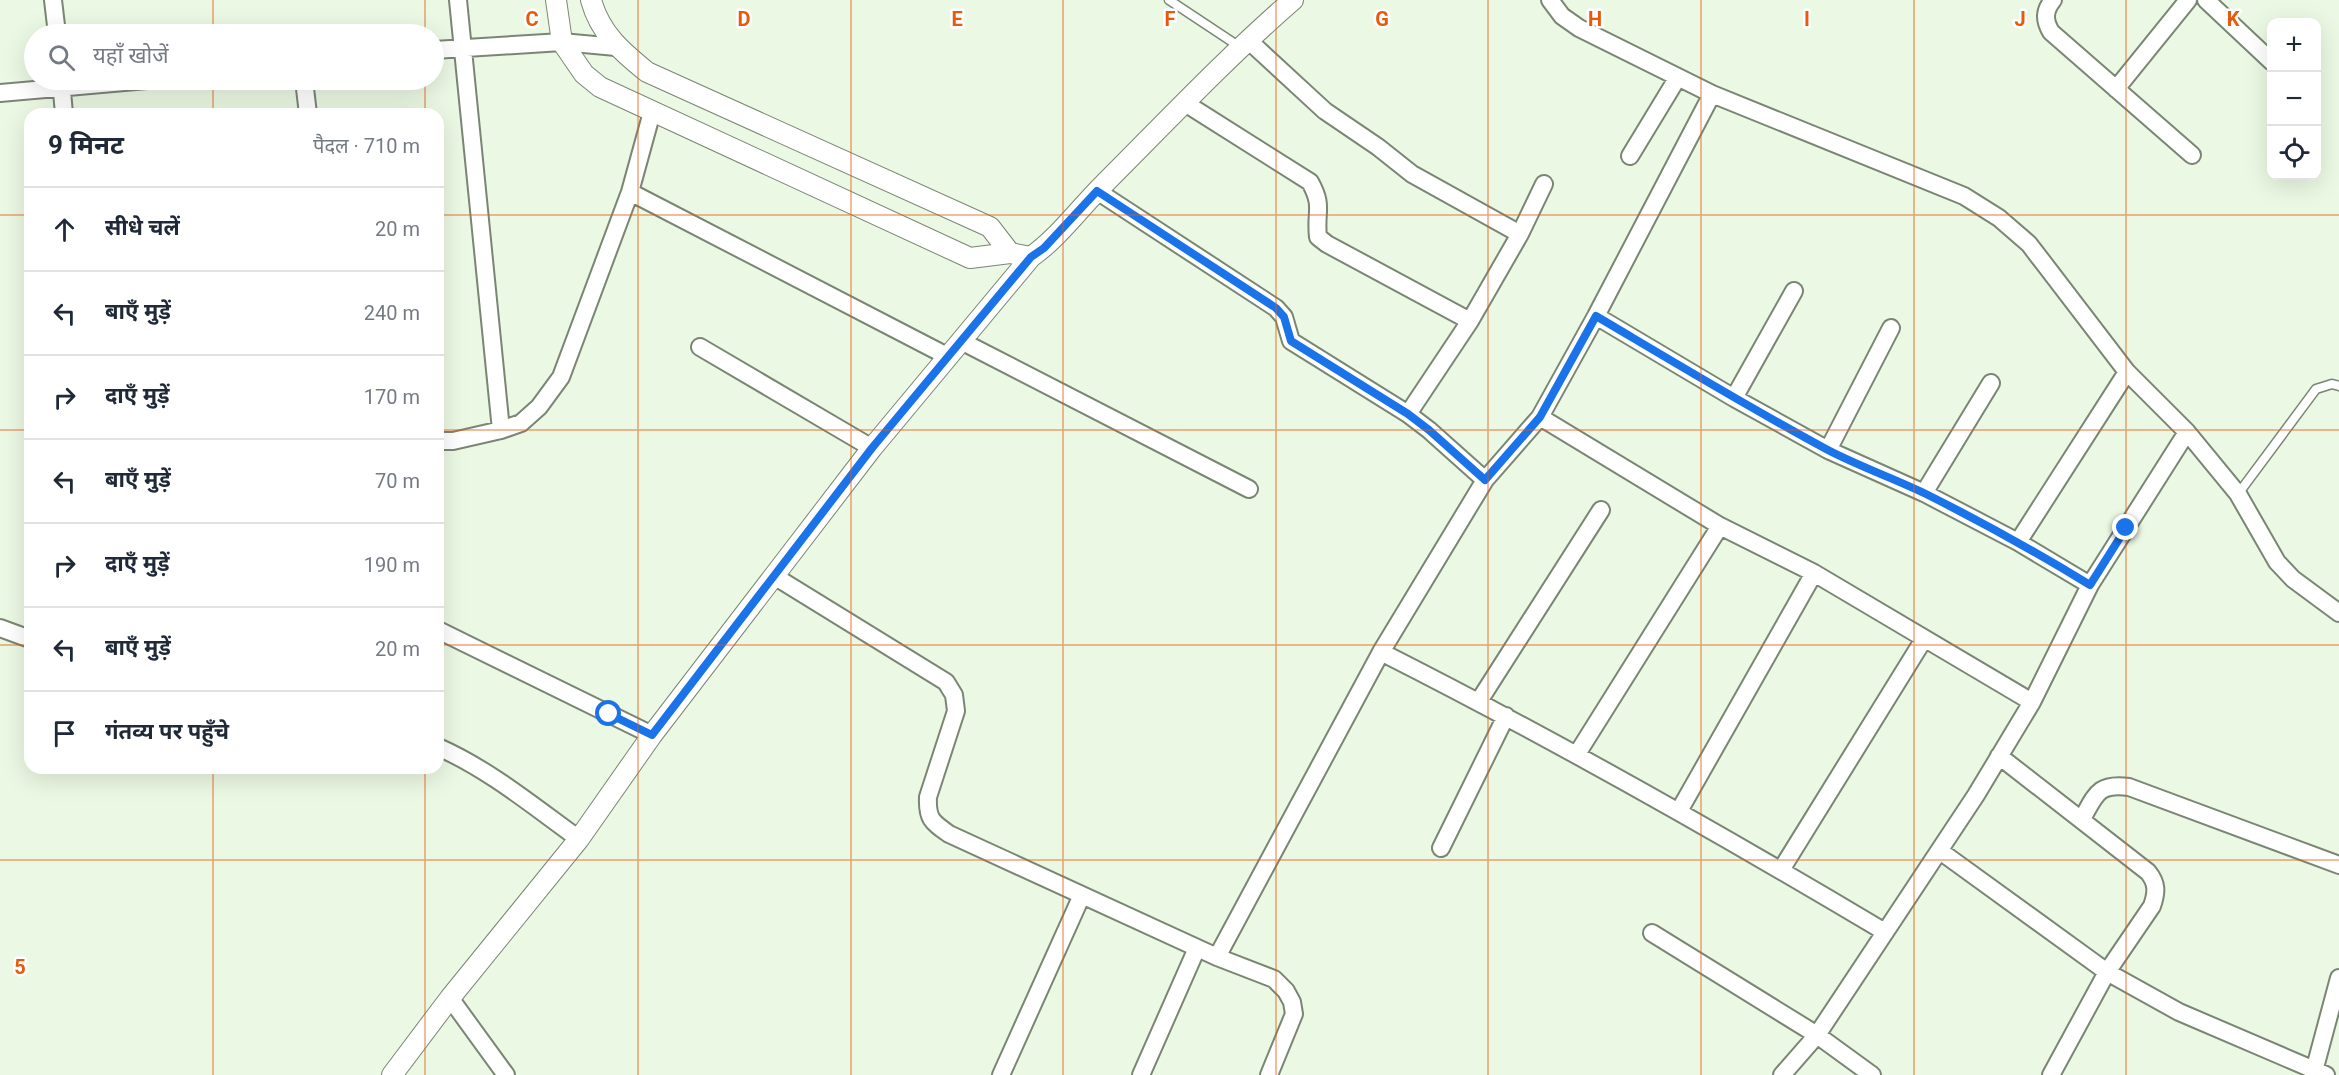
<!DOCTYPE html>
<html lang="hi">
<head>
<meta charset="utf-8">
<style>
	body { margin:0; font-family:Roboto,"Noto Sans Devanagari",sans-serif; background:#f2f2f3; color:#1f2937 }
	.controls { position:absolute; right:18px; top:18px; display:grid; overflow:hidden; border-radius:12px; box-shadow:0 6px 24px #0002 }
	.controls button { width:54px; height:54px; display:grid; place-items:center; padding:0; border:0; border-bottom:2px solid #e0e1e3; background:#fff; color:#1f2937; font:30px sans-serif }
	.stop { position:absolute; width:18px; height:18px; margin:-14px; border:4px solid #1a73e8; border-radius:50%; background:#fff }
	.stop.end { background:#1a73e8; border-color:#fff; box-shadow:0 2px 6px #0008 }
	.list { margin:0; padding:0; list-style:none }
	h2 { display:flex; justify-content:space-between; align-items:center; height:78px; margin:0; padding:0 24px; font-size:26px }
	h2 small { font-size:20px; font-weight:400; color:#747a83 }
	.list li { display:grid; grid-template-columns:39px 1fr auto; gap:18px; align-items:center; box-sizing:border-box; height:84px; padding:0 24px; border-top:2px solid #e0e1e3 }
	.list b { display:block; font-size:22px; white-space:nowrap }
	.list em { font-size:20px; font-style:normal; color:#747a83 }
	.icon { flex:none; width:33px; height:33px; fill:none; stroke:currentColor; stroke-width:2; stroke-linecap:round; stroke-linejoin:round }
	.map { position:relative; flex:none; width:2339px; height:1075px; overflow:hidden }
	.search { position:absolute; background:#fff; box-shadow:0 6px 24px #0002; left:24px; top:24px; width:420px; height:66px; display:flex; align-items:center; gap:15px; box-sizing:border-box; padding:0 21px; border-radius:33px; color:#747a83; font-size:22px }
	.panel { position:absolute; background:#fff; box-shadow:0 6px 24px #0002; left:24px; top:108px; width:420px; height:666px; border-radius:18px }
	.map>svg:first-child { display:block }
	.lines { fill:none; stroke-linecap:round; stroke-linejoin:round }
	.service-casing { stroke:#7a8673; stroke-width:11 }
	.minor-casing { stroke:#7a8673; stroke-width:20 }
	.tertiary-casing { stroke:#7a8673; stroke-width:22 }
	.service { stroke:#fff; stroke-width:8 }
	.minor { stroke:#fff; stroke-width:16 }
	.tertiary { stroke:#fff; stroke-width:20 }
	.route { stroke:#1a73e8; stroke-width:8 }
	.grid { fill:none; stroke:#e8590c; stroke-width:1.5; stroke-opacity:0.55 }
	.grid-label { font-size:20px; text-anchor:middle; font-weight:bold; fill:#e8590c; stroke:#fff; stroke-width:5; stroke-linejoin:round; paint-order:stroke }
</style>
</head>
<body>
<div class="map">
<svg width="2339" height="1075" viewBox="0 0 2339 1075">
	<rect width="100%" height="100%" fill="#ebf8e3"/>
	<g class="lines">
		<g class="service-casing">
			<path id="service" d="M1169 0 1240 47
				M2238 494 2316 389 2332 384 2339 386"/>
		</g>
		<g class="minor-casing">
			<path id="minor" d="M53 0 57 34
				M458 0 501 430
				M1550 0 1562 16 1579 28 1712 94 1964 196 1999 218 2029 244 2127 372 2187 432 2238 494 2277 562 2293 579 2339 613
				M2053 0C2044 11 2044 20 2051 32L2192 155
				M2206 0 2272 62
				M1248 40 1325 111 1378 147 1412 174 1520 234
				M434 50 562 42 616 47
				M61 80 64 114
				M304 80 308 114
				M2116 89 2188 0
				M0 93 147 80
				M1185 103 1310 182C1324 207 1315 211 1318 237L1327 244 1470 321
				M1630 156 1678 77
				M1097 191 1276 308 1284 317 1291 341 1408 414
				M630 192 947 356
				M1596 316 1734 398 1828 450 1924 493 2018 542 2090 585
				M961 341 1249 489
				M700 347 872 448
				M1734 398 1794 291
				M1540 417 1720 526 1814 573 2032 702
				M438 441H453L501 430 521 423 539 407 561 377 630 192 652 112
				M1828 450 1891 328
				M1485 480 1429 430 1408 414 1470 321 1520 234 1544 184
				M1924 493 1991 383
				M2018 542 2127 372
				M774 576 946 682 954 695 956 711 928 797C927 819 932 822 949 834L1217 957 1274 979 1286 991 1292 1002 1294 1014 1269 1075
				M0 628 30 639
				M438 630 652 735
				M1381 652C1553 739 1719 833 1885 932
				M1479 701 1601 510
				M438 747C490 770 533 806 579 839
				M1577 754 1720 526
				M1999 756 2148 872C2157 883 2157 892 2152 906L2107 972 2051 1075
				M1679 811 1814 573
				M2082 819C2096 794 2098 783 2129 787L2339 865
				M1441 848 1506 716
				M1940 851 2107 972 2179 1012 2326 1075
				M1781 870 1924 639
				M1652 933 1817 1035 1872 1075
				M1217 957 1381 652 1485 480 1540 417 1596 316 1712 94
				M450 998 506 1075
				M1001 1075 1082 895
				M1141 1075 1197 948
				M1782 1075 1817 1035 1976 795 2032 702 2090 585 2187 432
				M2313 1075 2339 978"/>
		</g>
		<g class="tertiary-casing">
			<path id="tertiary" d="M556 0 562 42 584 74 600 87 970 258 1010 253 1031 257C1058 238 1079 209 1102 186 1165 123 1226 58 1293 0
				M591 0C600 33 621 51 647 72L990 227 1010 253
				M392 1075 450 998 579 839 652 735 872 448 1031 257"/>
		</g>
		<use href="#service" class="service"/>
		<use href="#minor" class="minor"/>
		<use href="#tertiary" class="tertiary"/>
	</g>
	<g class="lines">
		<path class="route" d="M609 714 652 735 872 448 1031 257 1044 248 1097 191 1276 308 1284 317 1291 341 1408 414 1429 430 1485 480 1540 417 1596 316C1672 361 1748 407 1826 449 1858 466 1893 478 1926 494 1982 522 2036 552 2090 585L2126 528"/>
	</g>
	<path class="grid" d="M213 0V34M425 0V34M638 0V1075M851 0V1075M1063 0V1075M1276 0V1075M1488 0V1075M1701 0V1075M1914 0V1075M2126 0V1075M213 80V114M425 80V114M0 215H30M438 215H2339M0 430H30M438 430H2339M0 645H30M438 645H2339M213 768V1075M425 768V1075M0 860H2339"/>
	<g class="grid-label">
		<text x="532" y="26">C</text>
		<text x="744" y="26">D</text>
		<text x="957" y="26">E</text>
		<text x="1170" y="26">F</text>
		<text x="1382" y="26">G</text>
		<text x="1595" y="26">H</text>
		<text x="1807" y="26">I</text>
		<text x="2020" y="26">J</text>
		<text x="2233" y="26">K</text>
		<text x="20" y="974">5</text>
	</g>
</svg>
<div class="controls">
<button>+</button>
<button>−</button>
<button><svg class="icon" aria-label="locate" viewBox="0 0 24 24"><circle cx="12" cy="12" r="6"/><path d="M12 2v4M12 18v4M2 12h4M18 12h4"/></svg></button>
</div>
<div class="stop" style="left:609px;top:714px"></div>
<div class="stop end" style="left:2126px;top:528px"></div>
<div class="search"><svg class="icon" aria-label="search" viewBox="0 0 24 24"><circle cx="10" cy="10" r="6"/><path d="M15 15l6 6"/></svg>यहाँ खोजें</div>
<section class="panel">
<h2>9 मिनट<small>पैदल · 710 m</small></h2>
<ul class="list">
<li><svg class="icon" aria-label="ahead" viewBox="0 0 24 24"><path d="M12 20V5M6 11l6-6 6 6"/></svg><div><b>सीधे चलें</b></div><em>20 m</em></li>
<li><svg class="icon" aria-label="left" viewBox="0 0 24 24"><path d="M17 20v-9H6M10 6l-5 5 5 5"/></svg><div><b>बाएँ मुड़ें</b></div><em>240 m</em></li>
<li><svg class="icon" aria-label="right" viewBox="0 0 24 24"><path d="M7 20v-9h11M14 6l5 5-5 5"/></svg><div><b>दाएँ मुड़ें</b></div><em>170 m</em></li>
<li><svg class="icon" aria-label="left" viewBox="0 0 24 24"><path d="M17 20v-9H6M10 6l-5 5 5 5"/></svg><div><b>बाएँ मुड़ें</b></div><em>70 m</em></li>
<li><svg class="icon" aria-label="right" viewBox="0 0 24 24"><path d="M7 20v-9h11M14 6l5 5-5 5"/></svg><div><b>दाएँ मुड़ें</b></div><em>190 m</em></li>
<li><svg class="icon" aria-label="left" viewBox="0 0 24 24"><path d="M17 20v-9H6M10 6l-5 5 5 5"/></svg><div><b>बाएँ मुड़ें</b></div><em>20 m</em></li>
<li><svg class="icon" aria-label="arrive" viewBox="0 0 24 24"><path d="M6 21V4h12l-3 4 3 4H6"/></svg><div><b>गंतव्य पर पहुँचे</b></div></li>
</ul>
</section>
</div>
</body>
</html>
